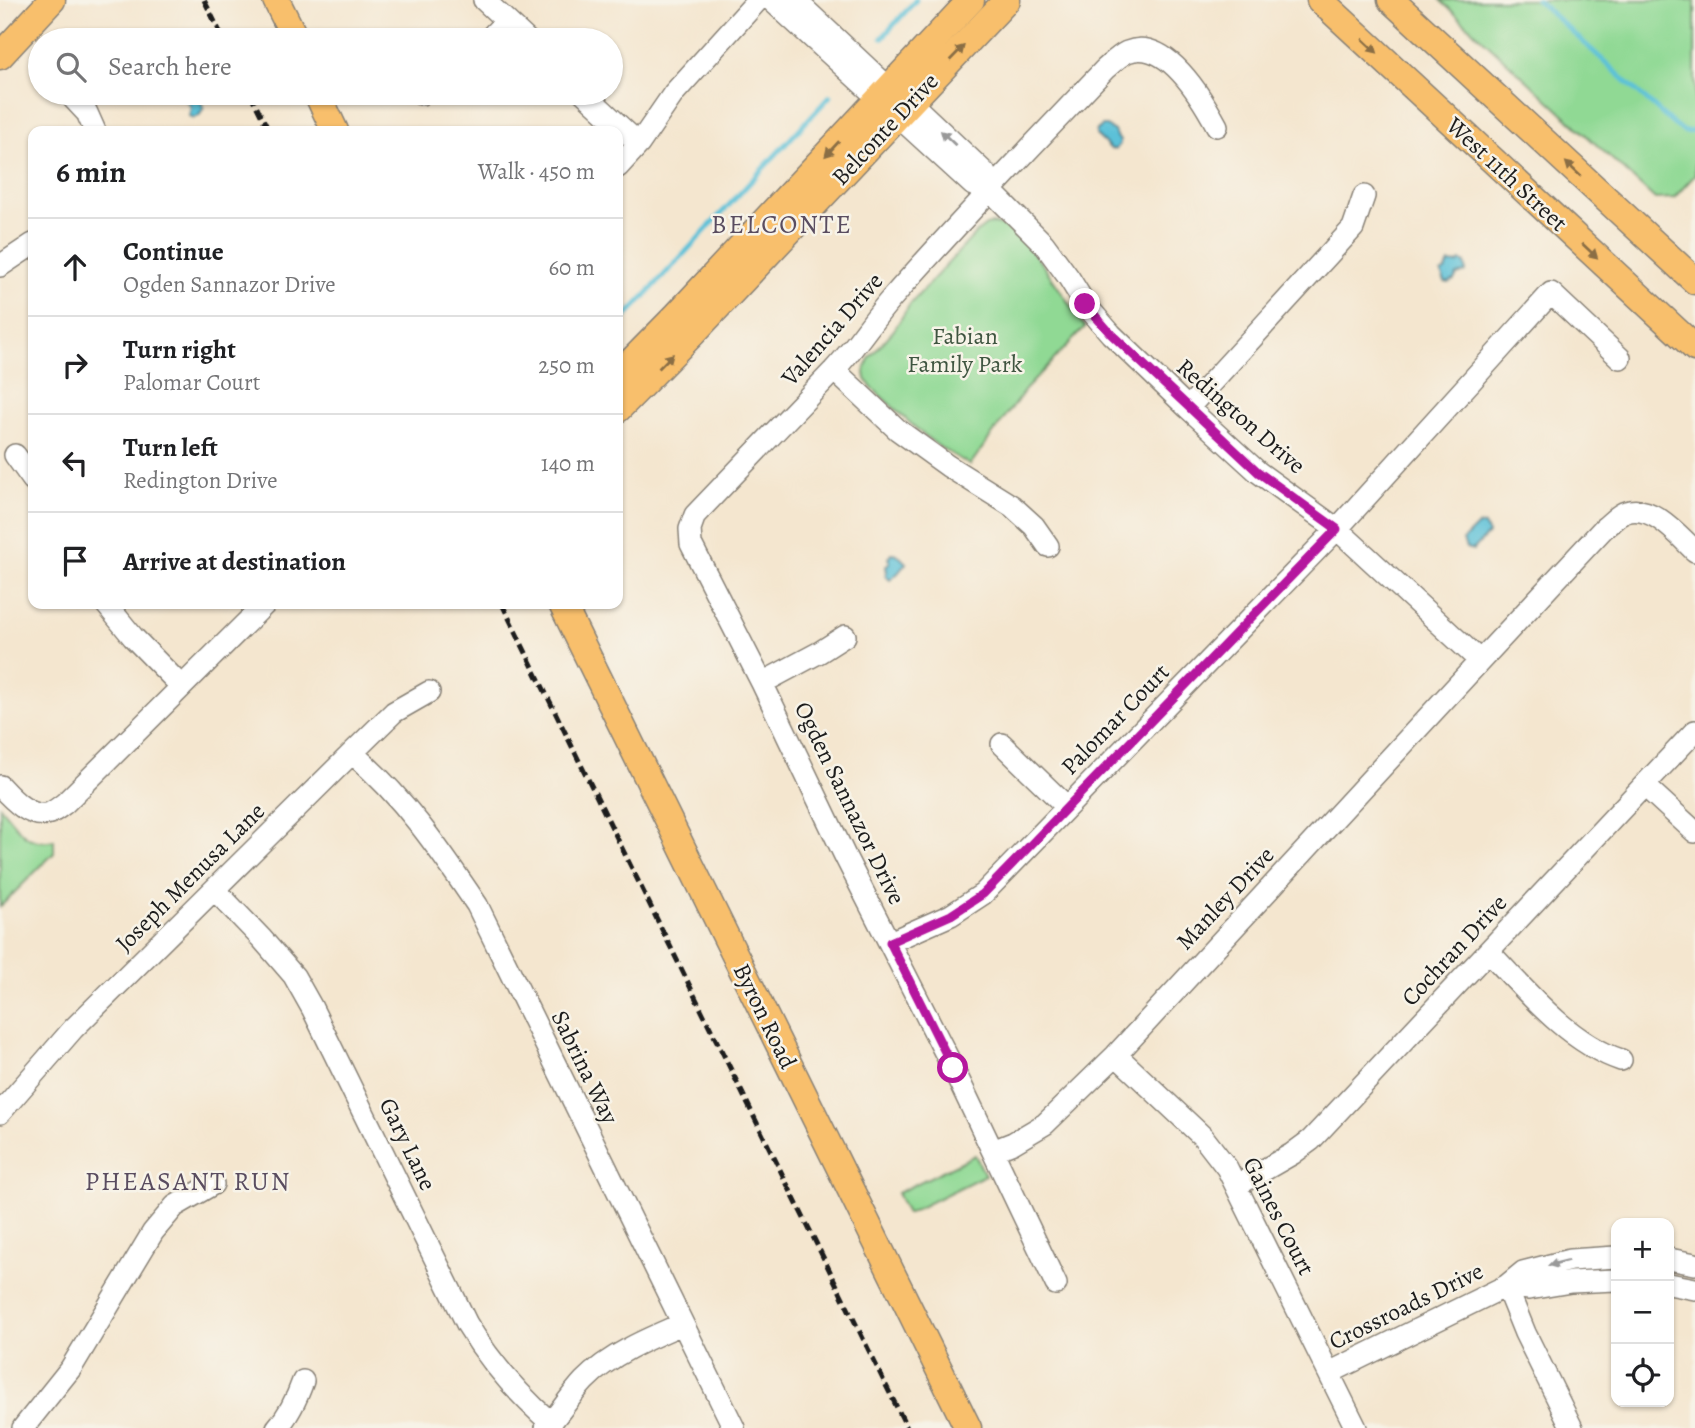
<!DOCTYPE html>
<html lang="en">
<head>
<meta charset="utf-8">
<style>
	body { margin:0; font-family:Alegreya,serif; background:#f2f2f2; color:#202124 }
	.controls { position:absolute; right:21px; bottom:21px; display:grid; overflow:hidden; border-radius:14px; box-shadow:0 2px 5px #0004 }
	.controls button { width:63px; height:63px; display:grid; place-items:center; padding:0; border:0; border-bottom:2px solid #e0e0e0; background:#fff; color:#202124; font:35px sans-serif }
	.stop { position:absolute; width:21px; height:21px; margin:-16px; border:5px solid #b5179e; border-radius:50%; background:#fff }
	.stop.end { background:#b5179e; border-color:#fff; box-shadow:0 2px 7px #0008 }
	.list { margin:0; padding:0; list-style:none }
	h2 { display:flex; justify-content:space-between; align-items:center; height:91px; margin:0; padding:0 28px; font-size:30px }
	h2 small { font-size:23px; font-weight:400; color:#757577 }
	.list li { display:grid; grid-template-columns:46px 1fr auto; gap:21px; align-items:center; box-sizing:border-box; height:98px; padding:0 28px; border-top:2px solid #e0e0e0 }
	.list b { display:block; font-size:26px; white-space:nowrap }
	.list p { margin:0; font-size:23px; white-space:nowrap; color:#757577 }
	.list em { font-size:23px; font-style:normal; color:#757577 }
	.icon { flex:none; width:38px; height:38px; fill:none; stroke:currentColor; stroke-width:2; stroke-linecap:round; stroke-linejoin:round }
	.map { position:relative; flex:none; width:1695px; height:1428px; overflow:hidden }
	.search { position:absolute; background:#fff; box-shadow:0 2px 5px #0004; left:28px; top:28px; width:595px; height:77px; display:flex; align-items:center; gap:18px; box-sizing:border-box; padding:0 24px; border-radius:38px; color:#757577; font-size:26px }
	.panel { position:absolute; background:#fff; box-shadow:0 2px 5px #0004; left:28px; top:126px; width:595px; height:483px; border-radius:14px }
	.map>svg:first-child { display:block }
	.green { fill:#90d994; stroke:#567a58; stroke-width:2 }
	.water { fill:#5bc1d8; stroke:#3c6e7a; stroke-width:2 }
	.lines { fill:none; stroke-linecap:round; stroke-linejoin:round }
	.stream { stroke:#5bc1d8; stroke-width:5 }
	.minor-casing { stroke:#888176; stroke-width:24 }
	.major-casing { stroke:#888176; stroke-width:29 }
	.minor { stroke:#fff; stroke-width:21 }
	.major { stroke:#f8bf6c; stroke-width:26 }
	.rail { stroke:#1c1c1c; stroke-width:5; stroke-dasharray:10 5; stroke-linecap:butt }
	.oneway { fill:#8a6e44 }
	.oneway2 { fill:#999 }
	.route { stroke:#b5179e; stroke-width:9 }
	.labels { text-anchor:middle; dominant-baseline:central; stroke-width:5; stroke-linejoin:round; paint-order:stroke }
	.street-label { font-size:24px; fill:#1c1c1c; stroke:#f7f3e8 }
	.park-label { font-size:24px; fill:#3f5540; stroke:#f7f3e8 }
	.neighbourhood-label { font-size:26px; letter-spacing:2px; fill:#5a4d60; stroke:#f7f3e8 }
</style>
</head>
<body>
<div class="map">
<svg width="1695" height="1428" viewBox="0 0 1695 1428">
	<rect width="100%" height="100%" fill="#f7f3e8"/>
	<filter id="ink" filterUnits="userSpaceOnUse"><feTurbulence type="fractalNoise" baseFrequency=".0143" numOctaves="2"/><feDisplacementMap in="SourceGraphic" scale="14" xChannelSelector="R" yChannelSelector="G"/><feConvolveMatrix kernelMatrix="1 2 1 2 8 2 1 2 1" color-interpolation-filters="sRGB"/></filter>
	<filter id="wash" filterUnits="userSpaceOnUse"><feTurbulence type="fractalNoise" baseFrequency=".00686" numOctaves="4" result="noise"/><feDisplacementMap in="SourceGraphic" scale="28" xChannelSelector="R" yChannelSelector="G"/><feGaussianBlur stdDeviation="1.57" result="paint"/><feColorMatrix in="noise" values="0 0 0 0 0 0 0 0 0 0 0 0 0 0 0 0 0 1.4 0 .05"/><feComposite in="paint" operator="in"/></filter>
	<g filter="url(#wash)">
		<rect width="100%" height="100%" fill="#f4e6cf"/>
		<path class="green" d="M1440 0H1695V175L1674 198 1655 199Z
			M991 224C1026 224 1065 302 1085 327L1025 390 970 465 938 446 920 432 871 387 866 379 865 373V368L870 357 894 330 910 304 977 232 986 225Z
			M0 807C18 825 22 847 54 840V853L0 907Z
			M975 1155 985 1175 907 1214 897 1193Z"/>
		<path class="water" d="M185 93H197V97L204 107 199 116 193 118 189 116 191 107 186 100Z
			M1102 126H1106L1114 131 1116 136 1120 140V144L1116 149H1111L1096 135V131Z
			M1461 261 1465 263 1466 272 1457 275 1454 280 1448 283 1445 282 1441 273 1446 270 1449 263 1457 264Z
			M1478 525 1484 526 1488 534 1473 550 1466 548 1463 540Z
			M891 553 897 554 906 563 898 573 890 580 885 575 887 572 886 566 890 562 888 558Z"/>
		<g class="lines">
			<path class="stream" d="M1537 0 1673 124 1685 132 1695 131
				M882 38 916 0
				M618 325 830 96"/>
		</g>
	</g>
	<g filter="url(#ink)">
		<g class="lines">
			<g class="minor-casing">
				<path id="minor" d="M484 0 527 40
					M771 0 973 185 990 190 1044 244 1069 278 1085 304 1111 334 1188 408 1258 472 1337 529 1480 661
					M795 0 879 79 910 102 985 173 990 190
					M488 40 506 21
					M584 93 639 144
					M421 94 422 93
					M73 98 87 113 95 131
					M618 167 639 144 674 93 758 0
					M0 266 33 244
					M834 370 898 430 948 466 1012 506 1034 526 1048 546
					M1188 408 1353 228 1364 196
					M15 455 33 480
					M106 604 133 637 181 686
					M762 683 820 652 845 636
					M1002 744 1067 807
					M352 753C403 796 440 850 477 905L734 1428
					M0 786C12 799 31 820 50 813 55 811 61 806 65 803L265 604
					M1645 786 1695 832
					M215 890 262 939 294 976 312 1008 467 1324C490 1362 518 1394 551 1423
					M890 942 951 915 983 894 1337 529 1551 293 1620 358
					M1489 952C1526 991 1569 1043 1621 1060
					M1116 1055 1203 1137 1227 1168 1356 1428
					M0 1113 73 1029 352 753 394 712 429 692
					M993 1151 1013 1143 1045 1124 1116 1055 1480 661 1604 528C1611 523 1618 514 1626 512 1652 503 1679 536 1695 551
					M1236 1186 1292 1154 1311 1140 1695 731
					M1669 1259 1695 1264
					M1056 1284 953 1068 845 856 762 683 691 544 690 529 695 515 834 370C855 348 871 322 891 299 960 220 1033 145 1105 69 1111 64 1119 56 1127 52 1166 36 1202 98 1217 126
					M1669 1284 1695 1289
					M1506 1286 1525 1333 1572 1428
					M1506 1286 1529 1289 1571 1282 1616 1280
					M1329 1373 1506 1286 1523 1272 1570 1260 1616 1257
					M23 1428 71 1368 153 1232 175 1206 213 1184
					M277 1428C289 1415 297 1398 303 1381
					M546 1428C560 1413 570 1396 584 1381 609 1355 649 1338 682 1324"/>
			</g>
			<g class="major-casing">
				<path id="major" d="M276 0 296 40
					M1320 0 1695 348
					M1391 0 1695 281
					M0 56 52 0
					M317 93 335 131
					M618 375 677 315 971 0
					M618 409 694 332 1007 0
					M562 604 968 1428"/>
			</g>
			<use href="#minor" class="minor"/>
			<use href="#major" class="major"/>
			<path class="rail" d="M204 0 224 40
				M250 93 269 131
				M502 604 907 1428"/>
		</g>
		<defs><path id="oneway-solid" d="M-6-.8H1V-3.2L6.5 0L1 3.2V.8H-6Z" transform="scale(1.75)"/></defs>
		<g class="oneway">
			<use href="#oneway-solid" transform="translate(1370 46) rotate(43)"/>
			<use href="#oneway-solid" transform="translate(957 53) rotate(-46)"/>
			<use href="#oneway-solid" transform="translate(832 149) rotate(133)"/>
			<use href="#oneway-solid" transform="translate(1573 169) rotate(-137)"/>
			<use href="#oneway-solid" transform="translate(1590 251) rotate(43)"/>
			<use href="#oneway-solid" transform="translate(666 361) rotate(-45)"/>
		</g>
		<g class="oneway2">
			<use href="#oneway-solid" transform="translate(948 138) rotate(-136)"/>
			<use href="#oneway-solid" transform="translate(1558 1263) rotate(166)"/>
		</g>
	</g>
	<g class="lines" filter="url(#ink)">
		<path class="route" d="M953 1068 890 942 951 915 983 894 1337 529 1258 472 1111 334 1085 304"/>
	</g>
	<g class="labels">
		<g class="street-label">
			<text transform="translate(885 129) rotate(-47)">Belconte Drive</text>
			<text transform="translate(1507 174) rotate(43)">West 11th Street</text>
			<text transform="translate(832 329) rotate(-49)">Valencia Drive</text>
			<text transform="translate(1241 416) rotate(41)">Redington Drive</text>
			<text transform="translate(1115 719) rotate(-46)">Palomar Court</text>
			<text transform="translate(850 803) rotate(64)">Ogden Sannazor Drive</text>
			<text transform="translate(190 877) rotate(-45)">Joseph Menusa Lane</text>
			<text transform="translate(1225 898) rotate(-47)">Manley Drive</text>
			<text transform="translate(1454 950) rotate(-47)">Cochran Drive</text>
			<text transform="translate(765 1016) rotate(64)">Byron Road</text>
			<text transform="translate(585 1067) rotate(64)">Sabrina Way</text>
			<text transform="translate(408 1144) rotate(64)">Gary Lane</text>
			<text transform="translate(1279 1216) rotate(63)">Gaines Court</text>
			<text transform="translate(1406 1306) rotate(-26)">Crossroads Drive</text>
		</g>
		<g class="park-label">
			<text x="965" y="336">Fabian<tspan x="965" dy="28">Family Park</tspan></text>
		</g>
		<g class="neighbourhood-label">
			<text x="782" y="224">BELCONTE</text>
			<text x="188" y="1181">PHEASANT RUN</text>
		</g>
	</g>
</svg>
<div class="controls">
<button>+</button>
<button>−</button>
<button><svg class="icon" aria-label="locate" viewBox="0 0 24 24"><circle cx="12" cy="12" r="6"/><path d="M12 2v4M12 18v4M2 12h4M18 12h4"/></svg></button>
</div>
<div class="stop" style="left:953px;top:1068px"></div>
<div class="stop end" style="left:1085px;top:304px"></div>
<div class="search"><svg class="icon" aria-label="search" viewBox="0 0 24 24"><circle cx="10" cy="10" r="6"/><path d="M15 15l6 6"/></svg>Search here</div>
<section class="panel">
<h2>6 min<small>Walk · 450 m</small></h2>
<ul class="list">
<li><svg class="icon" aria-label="ahead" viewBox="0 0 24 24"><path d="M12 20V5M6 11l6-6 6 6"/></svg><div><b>Continue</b><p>Ogden Sannazor Drive</p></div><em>60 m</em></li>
<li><svg class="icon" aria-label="right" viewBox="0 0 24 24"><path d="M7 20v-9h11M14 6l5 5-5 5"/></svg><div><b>Turn right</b><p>Palomar Court</p></div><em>250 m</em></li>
<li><svg class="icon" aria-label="left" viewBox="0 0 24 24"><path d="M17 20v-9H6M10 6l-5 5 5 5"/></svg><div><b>Turn left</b><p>Redington Drive</p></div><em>140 m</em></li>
<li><svg class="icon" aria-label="arrive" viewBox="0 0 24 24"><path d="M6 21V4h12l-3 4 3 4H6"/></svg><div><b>Arrive at destination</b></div></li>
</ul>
</section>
</div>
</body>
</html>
